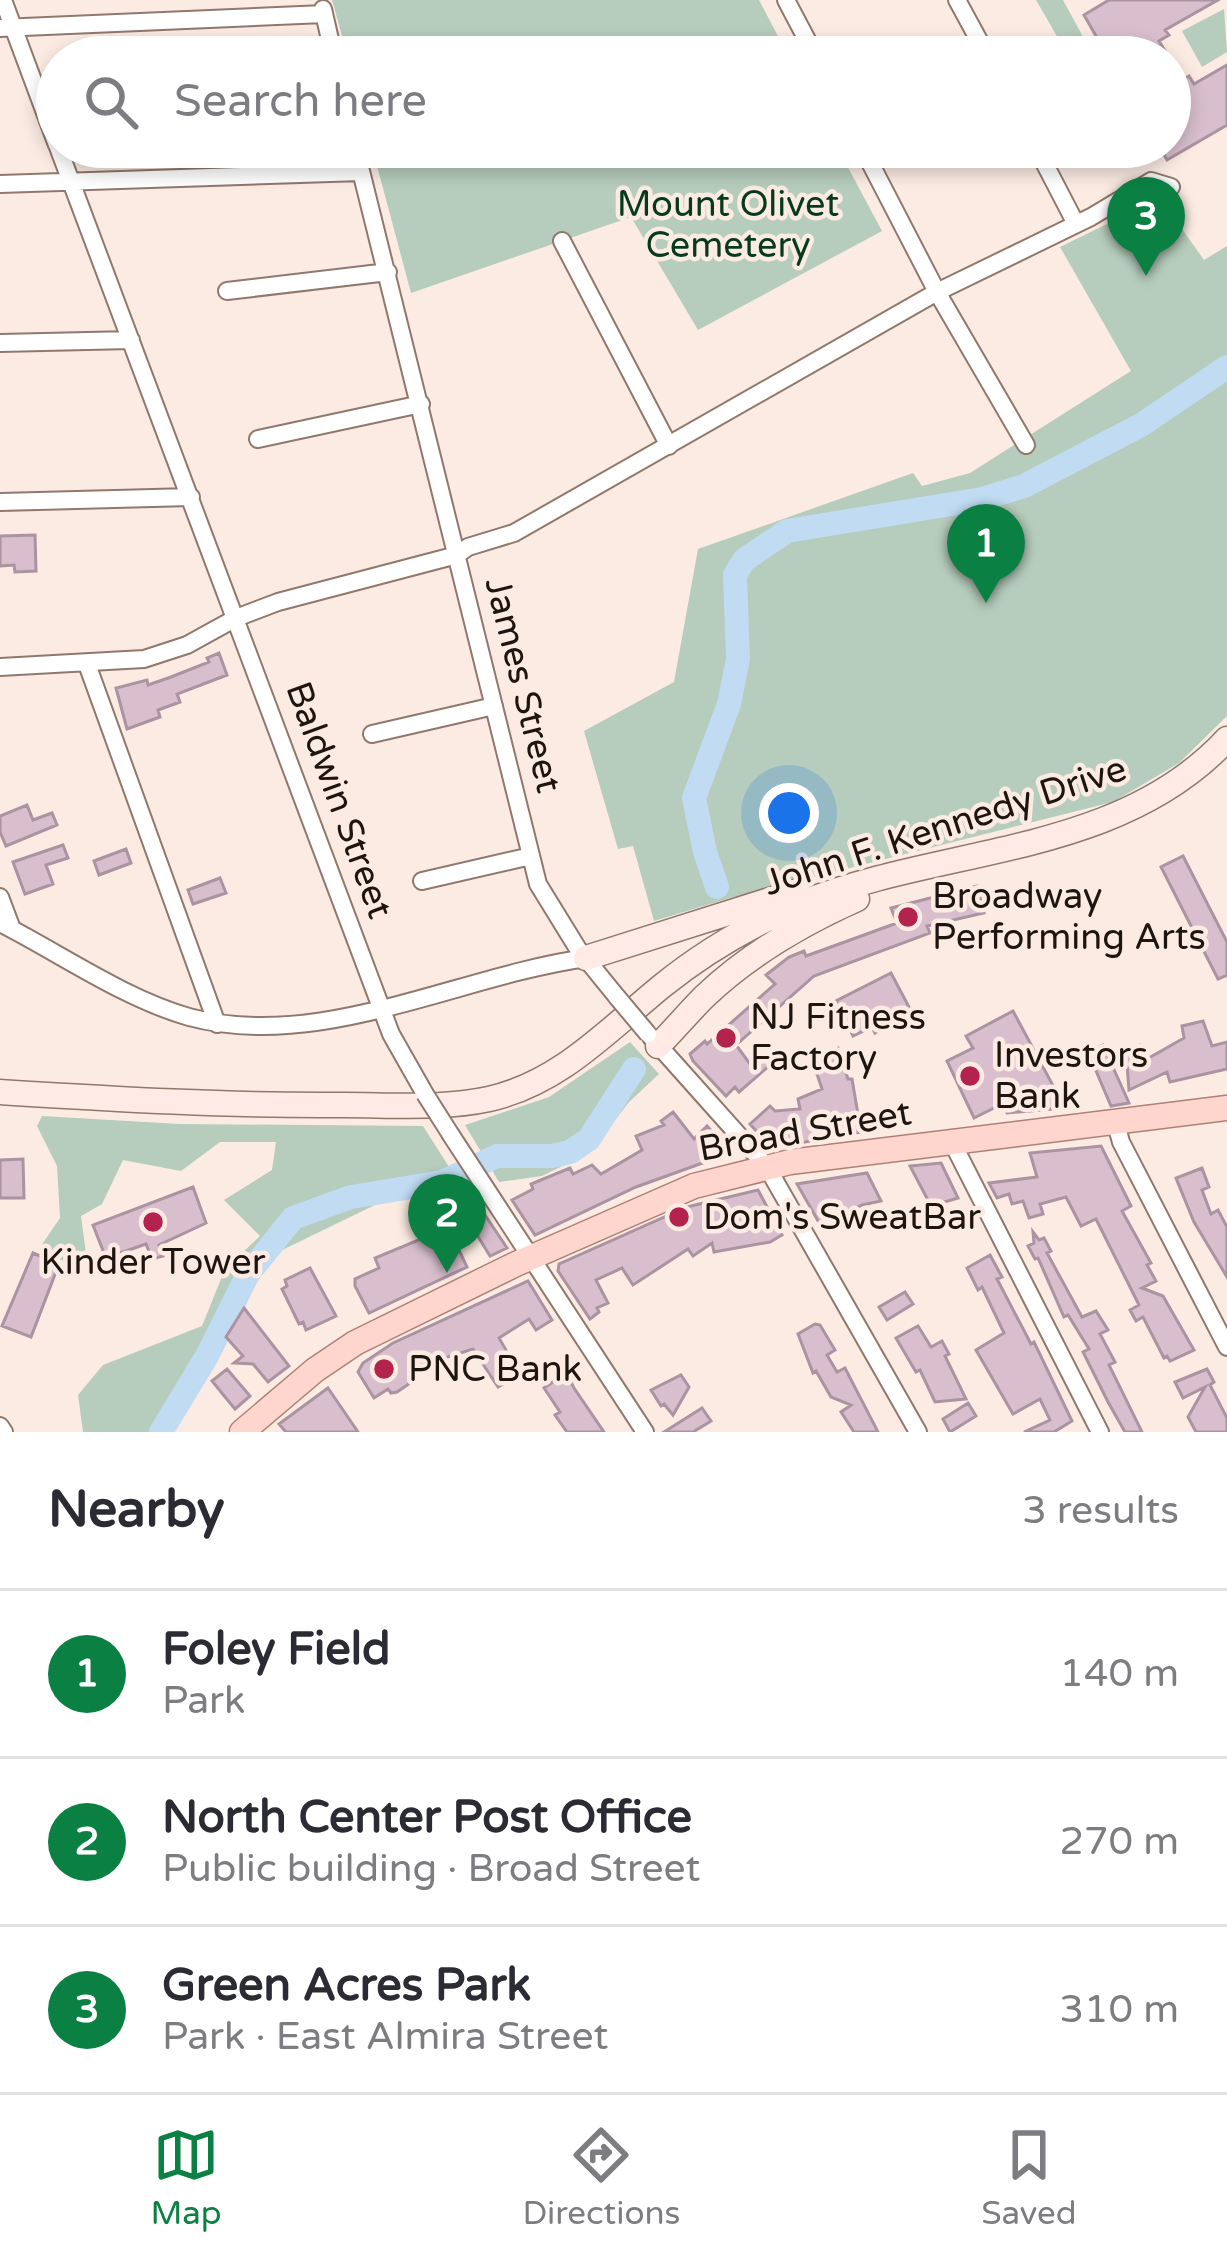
<!DOCTYPE html>
<html lang="en">
<head>
<meta charset="utf-8">
<style>
	body { margin:0; font-family:"Varela Round",sans-serif; background:#f7f7f7; color:#2b2b33 }
	.you { position:absolute; left:789px; top:813px; width:42px; height:42px; margin:-30px; border:9px solid #fff; border-radius:50%; background:#1a73e8; box-shadow:0 0 0 18px #1a73e833 }
	.badge { display:grid; place-items:center; width:78px; height:78px; border-radius:50%; background:#0b8043; color:#fff; font-size:39px; font-weight:700 }
	.pin { position:absolute; translate:-50% -99px; filter:drop-shadow(0 3px 6px #0008) }
	.pin::after { content:''; position:absolute; top:63px; width:42px; height:36px; background:inherit; clip-path:polygon(0 0,100% 0,50% 100%) }
	.list { margin:0; padding:0; list-style:none }
	h2 { display:flex; justify-content:space-between; align-items:center; height:156px; margin:0; padding:0 48px; font-size:51px }
	h2 small { font-size:39px; font-weight:400; color:#7c7c81 }
	.list li { display:grid; grid-template-columns:78px 1fr auto; gap:36px; align-items:center; box-sizing:border-box; height:168px; padding:0 48px; border-top:3px solid #e1e1e2 }
	.list b { display:block; font-size:45px; white-space:nowrap }
	.list p { margin:0; font-size:39px; white-space:nowrap; color:#7c7c81 }
	.list em { font-size:39px; font-style:normal; color:#7c7c81 }
	.icon { flex:none; width:66px; height:66px; fill:none; stroke:currentColor; stroke-width:2; stroke-linecap:round; stroke-linejoin:round }
	.map { position:relative; flex:none; width:1227px; height:1432px; overflow:hidden }
	.search { position:absolute; background:#fff; box-shadow:0 6px 18px #0003; left:36px; right:36px; top:36px; height:132px; display:flex; align-items:center; gap:30px; box-sizing:border-box; padding:0 42px; border-radius:66px; color:#7c7c81; font-size:45px }
	.sheet { height:660px; background:#fff }
	nav { display:flex; justify-content:space-around; align-items:center; box-sizing:border-box; height:168px; border-top:3px solid #e1e1e2; background:#fff; font-size:33px; color:#7c7c81 }
	nav a { display:grid; justify-items:center; gap:6px }
	nav .on { color:#0b8043 }
	.map>svg:first-child { display:block }
	.green { fill:#b6ccbc }
	.lines { fill:none; stroke-linecap:round; stroke-linejoin:round }
	.river { stroke:#c0dbf2; stroke-width:24 }
	.building { fill:#d9bfce; stroke:#ab93a1; stroke-width:3 }
	.street-casing { stroke:#90786c; stroke-width:20 }
	.secondary-casing { stroke:#90786c; stroke-width:27 }
	.primary-casing { stroke:#b08075; stroke-width:27 }
	.street { stroke:#fff; stroke-width:16 }
	.secondary { stroke:#ffeae6; stroke-width:24 }
	.primary { stroke:#ffd6cd; stroke-width:24 }
	.street-bridge-casing { stroke:#90786c; stroke-width:20; stroke-linecap:butt }
	.street-bridge { stroke:#fff; stroke-width:16 }
	.poi-dot { fill:#b4234e; stroke:#fbebe3; stroke-width:4.5 }
	.labels { text-anchor:middle; dominant-baseline:central; stroke-width:9; stroke-linejoin:round; paint-order:stroke }
	.park-label { font-size:36px; fill:#053a1d; stroke:#fbebe3 }
	.street-label { font-size:36px; fill:#1e1510; stroke:#fbebe3 }
	.poi-label { font-size:36px; fill:#1e1510; stroke:#fbebe3; text-anchor:start }
</style>
</head>
<body>
<div class="map">
<svg width="1227" height="1432" viewBox="0 0 1227 1432">
	<rect width="100%" height="100%" fill="#fbebe3"/>
	<path class="green" d="M332 0H759L789 57H348Z
		M1036 0H1063L1094 57H1069Z
		M1224 9 1227 52 1202 67 1182 31Z
		M372 147H837L882 231 698 330 631 217 411 293Z
		M1160 198 1204 260 1227 246V716L1179 763 1113 802 730 898 654 921 633 846 618 849 584 731 674 682 698 549 913 473 922 486 970 473 1131 371 1060 247Z
		M630 1042 659 1074 628 1103 591 1152 542 1176 499 1182 465 1125 549 1097Z
		M42 1116 179 1124 423 1126 458 1181 379 1203 274 1254 167 1432H83L78 1395 103 1365 202 1326 225 1269 260 1236 224 1200 272 1170 276 1142H220L181 1171 123 1160 102 1204 81 1216 87 1261H63L41 1246 60 1218 57 1166 37 1126Z"/>
	<g class="lines">
		<path class="river" d="M717 887 705 852 694 798 729 704 738 659 735 575 744 560 787 531 982 499 1024 486 1141 425 1227 367
			M161 1432 207 1356 248 1274 293 1218 351 1197 442 1182 497 1156H552L570 1152 589 1139 634 1069"/>
	</g>
	<path class="building" d="M1109 0H1218L1165 30 1169 35 1159 41 1169 57H1108L1084 15Z
		M1170 59 1182 80 1189 76 1194 84 1227 65V125L1167 160 1160 147H1170Z
		M35 535 36 571 15 572 14 565 0 566V536Z
		M219 653 227 675 177 694 180 702 158 710 160 717 127 729 116 688 147 680 148 685 171 677 209 662 207 658Z
		M27 805 33 820 52 813 57 825 6 846 0 832V816Z
		M63 845 68 858 46 865 53 884 25 894 13 862Z
		M126 849 131 863 99 875 94 861Z
		M1183 856 1227 942V975L1218 979 1161 867Z
		M220 878 226 893 193 904 188 890Z
		M977 886 984 913 927 926 930 933 814 976 736 1045 750 1064 767 1049 776 1060 739 1092 735 1087 726 1096 693 1061 690 1054 705 1041 707 1044 775 984 766 975 789 957 804 951 806 956 897 923 891 908Z
		M891 973 909 1007 891 1016 893 1021 875 1033 872 1027 853 1036 836 1001Z
		M1013 1011 1065 1108 1007 1113 1002 1104 974 1118 947 1061 973 1048 966 1036Z
		M1203 1021 1212 1046 1227 1042V1069L1170 1082 1167 1072 1129 1090 1126 1051 1140 1045 1147 1059 1184 1038 1182 1026Z
		M1103 1045 1129 1103 1111 1106 1088 1052Z
		M838 1048 848 1079H852L861 1132 772 1148 750 1124 770 1106 775 1111 800 1109 798 1099 822 1089 811 1056Z
		M673 1112 694 1139 707 1126 725 1146 722 1156 636 1187 535 1235 512 1200 533 1189 531 1184 570 1168 573 1174 592 1165 601 1174 642 1150 636 1136 664 1125 661 1121Z
		M1101 1146 1131 1206 1122 1211 1151 1263 1147 1265 1156 1281 1142 1288 1163 1296 1194 1350 1170 1361 1167 1356 1164 1358 1143 1317 1136 1321 1130 1310 1139 1305 1096 1219 1081 1226 1066 1197 1040 1204 1043 1214 1029 1218 1023 1201 1012 1204 1009 1194 997 1198 989 1183 1037 1177 1030 1153Z
		M23 1159 24 1198H0V1160Z
		M941 1163 958 1198 931 1206 910 1166Z
		M1202 1168 1209 1187 1202 1190 1211 1214 1218 1210 1227 1227V1277L1194 1222 1176 1178Z
		M867 1173 881 1201 862 1205 821 1226 797 1184Z
		M193 1187 206 1223 159 1245 163 1256 152 1259 146 1244 106 1258 93 1225Z
		M758 1190 782 1235 770 1242 714 1252 712 1243 693 1256 688 1249 633 1285 622 1268 596 1280 608 1303 597 1308 599 1312 590 1319 558 1271 559 1264 687 1207Z
		M477 1203 507 1248 490 1256 463 1212Z
		M442 1214 467 1267 369 1313 355 1286V1279L379 1268 375 1258 426 1237 420 1225Z
		M1033 1232 1039 1240 1044 1238 1051 1251 1047 1253 1082 1317 1096 1311 1108 1330 1100 1334 1115 1362 1109 1365 1142 1432H1125L1108 1402 1083 1352 1089 1349 1068 1315 1064 1317 1038 1258 1035 1259 1028 1246 1034 1243Z
		M33 1253 59 1264 31 1337 2 1326Z
		M990 1255 1002 1277 997 1279 1031 1344 1034 1342 1072 1421 1054 1432H1024L1050 1420 1040 1399 1013 1414 976 1350 1004 1333 982 1287 978 1290 967 1268Z
		M310 1268 336 1316 306 1330 303 1322 299 1324 282 1289 287 1286 285 1280Z
		M528 1281 552 1320 536 1330 529 1319 499 1338 520 1374 498 1387 473 1349 422 1365 411 1372 416 1379 397 1392 391 1393 388 1389 374 1398 358 1372 363 1363 393 1343Z
		M905 1292 913 1304 887 1320 879 1307Z
		M244 1308 289 1366 268 1382 253 1364 234 1363 243 1356 226 1337Z
		M815 1324 820 1325 835 1350 827 1355 837 1372 845 1368 878 1432H854L841 1412 851 1405 831 1397 816 1371 813 1373 798 1334Z
		M918 1326 931 1347 942 1341 949 1354 945 1356 966 1399 935 1402 920 1370 916 1372 896 1338Z
		M227 1369 250 1396 235 1409 212 1381Z
		M1207 1369 1214 1382 1210 1385 1227 1418V1432H1196L1188 1417 1205 1387 1183 1398 1175 1382Z
		M566 1373 574 1388 604 1432H567L555 1415 560 1412 544 1388Z
		M681 1375 689 1387 673 1415 664 1404 661 1406 651 1390Z
		M328 1388 358 1432H286L279 1424Z
		M968 1403 976 1416 950 1432 943 1419Z
		M702 1408 711 1421 693 1432H664Z"/>
	<g class="lines">
		<g class="street-casing">
			<path id="street" d="M3 0 57 145
				M786 0 816 57
				M957 0 988 57
				M323 9 334 57
				M0 28 324 14
				M58 147 391 1034 425 1094
				M355 147 538 884 578 949 617 997
				M862 147 937 292 1026 445
				M1036 147 1076 224
				M0 184 361 172
				M562 241 669 446
				M227 291 388 272
				M0 343 131 340
				M258 439 421 404
				M0 502 191 497
				M87 664 217 1024
				M0 667 144 659 187 645 236 618 278 602 457 555 468 547 514 533 937 292 1091 217 1151 181 1171 187
				M372 734 494 706
				M422 881 531 856
				M0 897 12 929
				M0 923C61 954 123 998 189 1017 318 1052 459 976 586 958
				M651 1037 767 1167 918 1432
				M1116 1124 1121 1142 1227 1347
				M451 1135 645 1432
				M952 1142 1100 1432
				M0 1426 4 1432"/>
		</g>
		<g class="secondary-casing">
			<path id="secondary" d="M586 958 798 891
				M658 1046C674 1030 688 1013 704 997 747 956 803 923 857 899
				M0 1092C115 1099 229 1106 344 1105 392 1105 443 1109 489 1099 560 1083 608 1030 662 986 704 952 752 924 802 903 942 846 1118 857 1227 739"/>
		</g>
		<g class="primary-casing">
			<path id="primary" d="M242 1432 315 1370 355 1343 516 1264 694 1186 790 1162 1227 1108"/>
		</g>
		<use href="#street" class="street"/>
		<use href="#secondary" class="secondary"/>
		<use href="#primary" class="primary"/>
		<g class="street-bridge-casing">
			<path id="street-bridge" d="M617 997 648 1034
				M425 1094 451 1135"/>
		</g>
		<use href="#street-bridge" class="street-bridge"/>
	</g>
	<g class="poi-dot">
		<circle cx="908" cy="917" r="12"/>
		<circle cx="726" cy="1038" r="12"/>
		<circle cx="970" cy="1076" r="12"/>
		<circle cx="679" cy="1217" r="12"/>
		<circle cx="153" cy="1222" r="12"/>
		<circle cx="384" cy="1369" r="12"/>
	</g>
	<g class="labels">
		<g class="park-label">
			<text x="728" y="204">Mount Olivet<tspan x="728" dy="41">Cemetery</tspan></text>
		</g>
		<g class="street-label">
			<text transform="translate(523 685) rotate(76)">James Street</text>
			<text transform="translate(339 800) rotate(70)">Baldwin Street</text>
			<text transform="translate(945 826) rotate(-18)">John F. Kennedy Drive</text>
			<text transform="translate(805 1131) rotate(-10)">Broad Street</text>
		</g>
		<g class="poi-label">
			<text x="932" y="896">Broadway<tspan x="932" dy="41">Performing Arts</tspan></text>
			<text x="750" y="1017">NJ Fitness<tspan x="750" dy="41">Factory</tspan></text>
			<text x="994" y="1055">Investors<tspan x="994" dy="41">Bank</tspan></text>
			<text x="703" y="1217">Dom's SweatBar</text>
			<text x="153" y="1262" text-anchor="middle">Kinder Tower</text>
			<text x="408" y="1369">PNC Bank</text>
		</g>
	</g>
</svg>
<div class="you"></div>
<div class="pin badge" style="left:986px;top:603px">1</div>
<div class="pin badge" style="left:447px;top:1273px">2</div>
<div class="pin badge" style="left:1146px;top:276px">3</div>
<div class="search"><svg class="icon" aria-label="search" viewBox="0 0 24 24"><circle cx="10" cy="10" r="6"/><path d="M15 15l6 6"/></svg>Search here</div>
</div>
<section class="sheet">
<h2>Nearby<small>3 results</small></h2>
<ul class="list">
<li><span class="badge">1</span><div><b>Foley Field</b><p>Park</p></div><em>140 m</em></li>
<li><span class="badge">2</span><div><b>North Center Post Office</b><p>Public building · Broad Street</p></div><em>270 m</em></li>
<li><span class="badge">3</span><div><b>Green Acres Park</b><p>Park · East Almira Street</p></div><em>310 m</em></li>
</ul>
</section>
<nav>
<a class="on"><svg class="icon" aria-label="map" viewBox="0 0 24 24"><path d="M3 6l6-2 6 2 6-2v14l-6 2-6-2-6 2zM9 4v14M15 6v14"/></svg>Map</a>
<a><svg class="icon" aria-label="directions" viewBox="0 0 24 24"><path d="M12 3l9 9-9 9-9-9zM9 14v-3h6M13 9l2 2-2 2"/></svg>Directions</a>
<a><svg class="icon" aria-label="saved" viewBox="0 0 24 24"><path d="M7 4h10v16l-5-4-5 4z"/></svg>Saved</a>
</nav>
</body>
</html>
